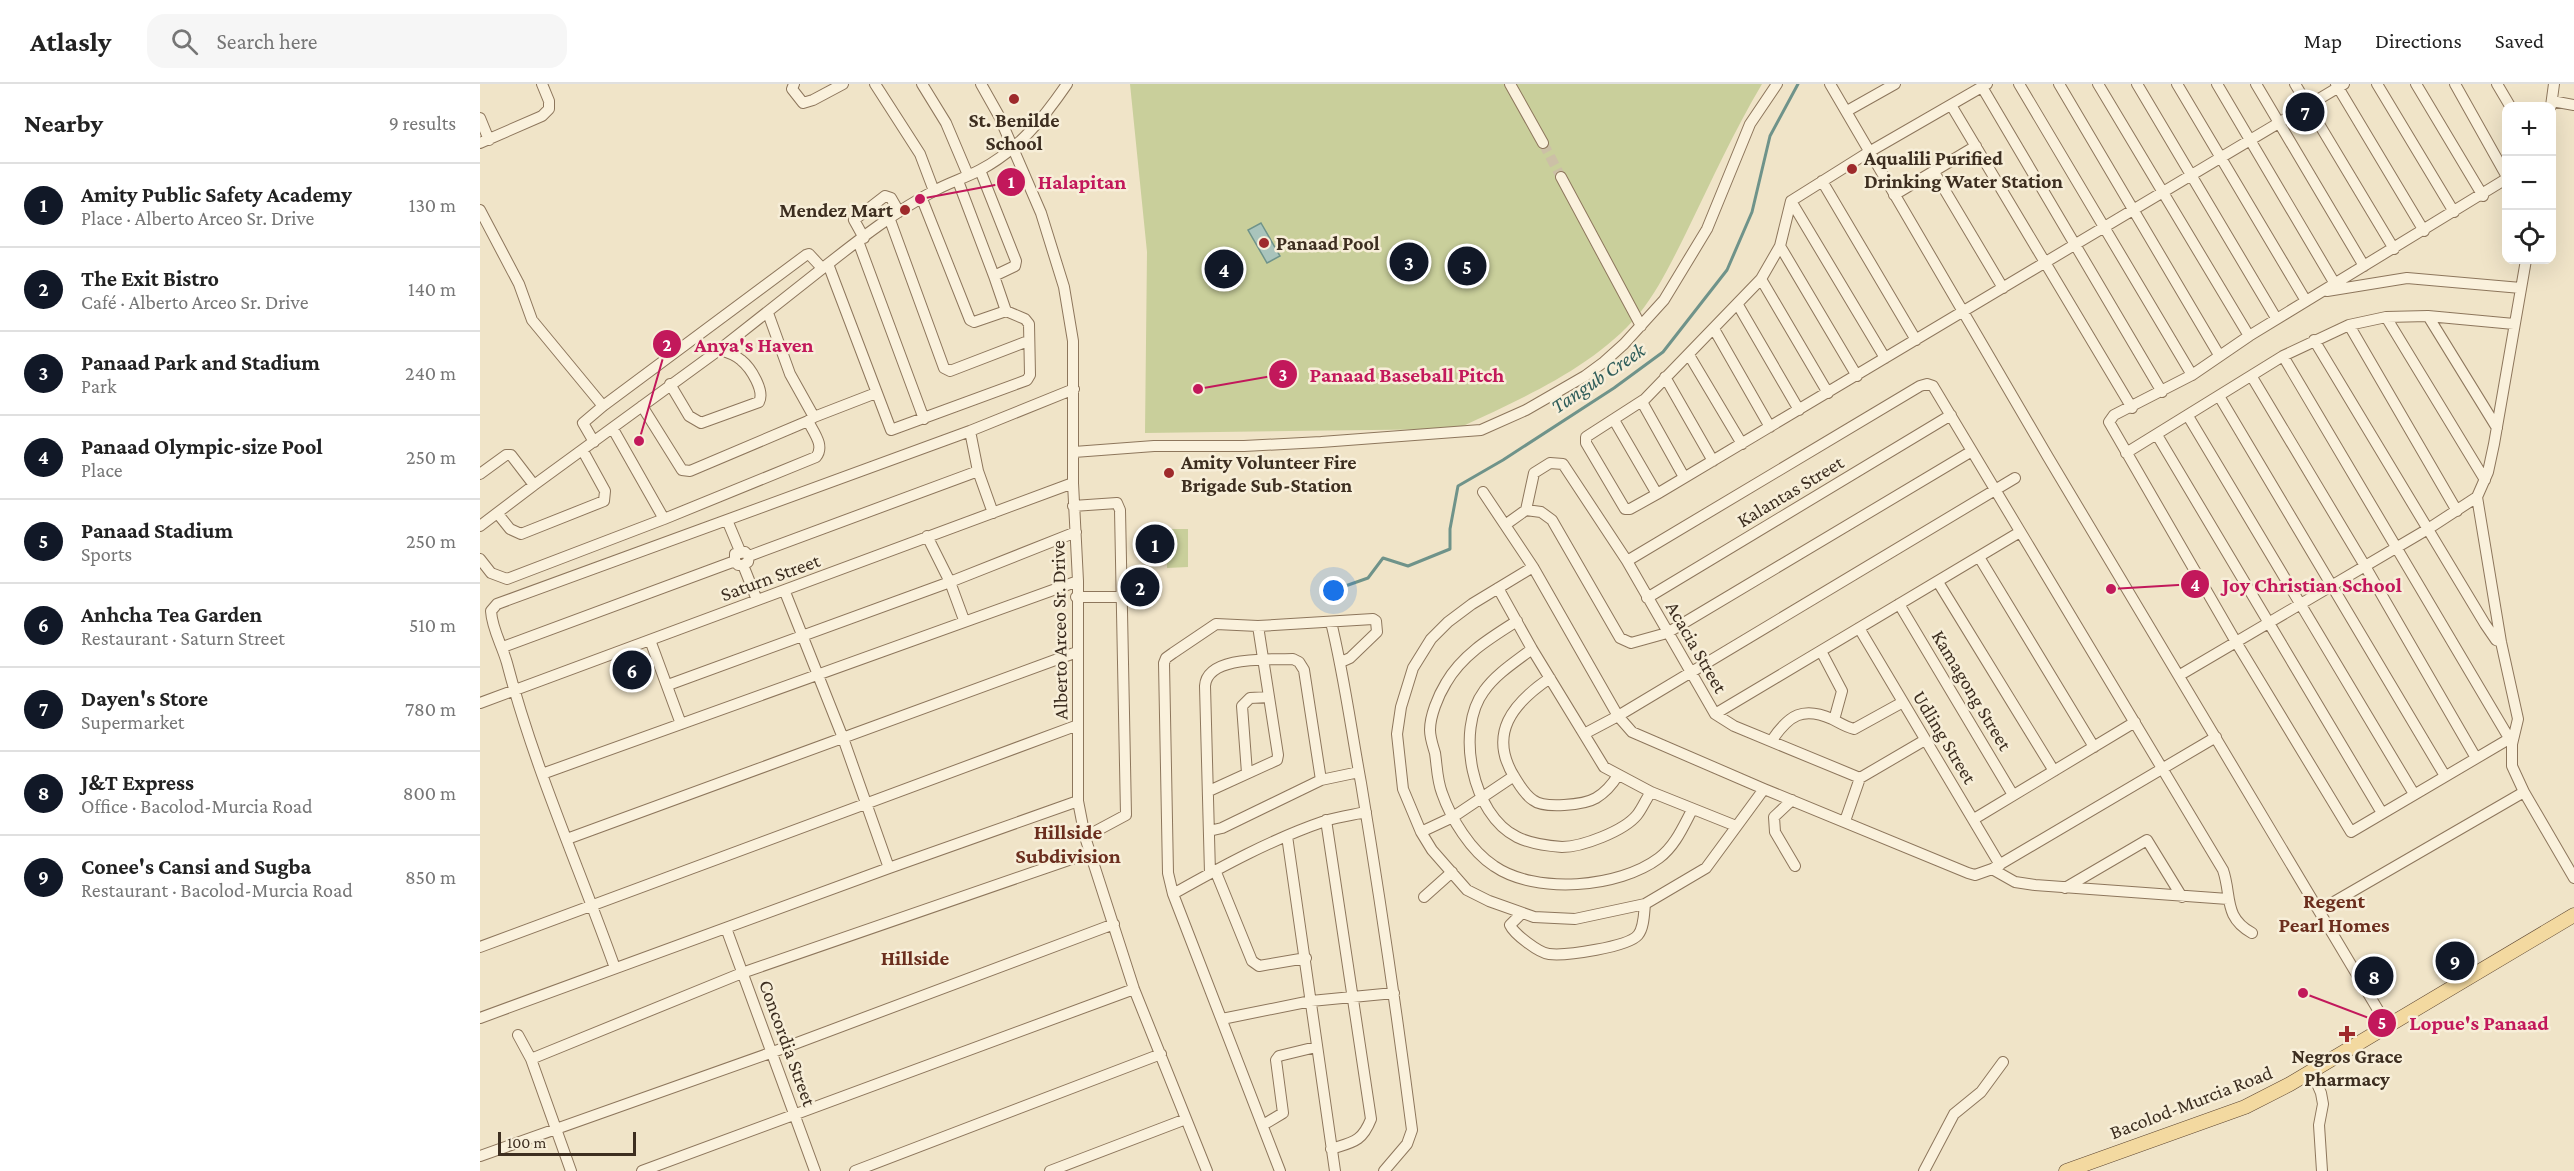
<!DOCTYPE html>
<html lang="en">
<head>
<meta charset="utf-8">
<style>
	body { margin:0; font-family:"Crimson Pro",serif; background:#f6f6f6; color:#222 }
	.controls { position:absolute; right:18px; top:18px; display:grid; overflow:hidden; border-radius:12px; box-shadow:0 6px 24px #0002 }
	.controls button { width:54px; height:54px; display:grid; place-items:center; padding:0; border:0; border-bottom:2px solid #e0e0e0; background:#fff; color:#222; font:30px sans-serif }
	.scale { position:absolute; left:18px; bottom:15px; width:138px; box-sizing:border-box; padding-left:6px; border:3px solid #3d2e20; border-top:0; font-size:16px; line-height:21px; white-space:nowrap; color:#3d2e20; -webkit-text-stroke:4px #f7eed8; paint-order:stroke }
	.you { position:absolute; left:854px; top:507px; width:21px; height:21px; margin:-15px; border:4px solid #fff; border-radius:50%; background:#1a73e8; box-shadow:0 0 0 9px #1a73e833 }
	.badge { display:grid; place-items:center; width:39px; height:39px; border-radius:50%; background:#111827; color:#fff; font-size:20px; font-weight:700 }
	.pin { position:absolute; translate:-50% -50%; border:3px solid #fff; box-shadow:0 2px 6px #0006 }
	.list { margin:0; padding:0; list-style:none }
	h2 { display:flex; justify-content:space-between; align-items:center; height:78px; margin:0; padding:0 24px; font-size:26px }
	h2 small { font-size:20px; font-weight:400; color:#767676 }
	.list li { display:grid; grid-template-columns:39px 1fr auto; gap:18px; align-items:center; box-sizing:border-box; height:84px; padding:0 24px; border-top:2px solid #e0e0e0 }
	.list b { display:block; font-size:22px; white-space:nowrap }
	.list p { margin:0; font-size:20px; white-space:nowrap; color:#767676 }
	.list em { font-size:20px; font-style:normal; color:#767676 }
	.icon { flex:none; width:33px; height:33px; fill:none; stroke:currentColor; stroke-width:2; stroke-linecap:round; stroke-linejoin:round }
	.map { position:relative; flex:none; width:2094px; height:1087px; overflow:hidden }
	header { display:flex; align-items:center; gap:36px; box-sizing:border-box; height:84px; padding:0 30px; background:#fff; border-bottom:2px solid #e0e0e0 }
	header strong { font-size:28px }
	nav { display:flex; gap:33px; margin-inline-start:auto; font-size:21px }
	.search { width:420px; height:54px; background:#f6f6f6; display:flex; align-items:center; gap:15px; box-sizing:border-box; padding:0 21px; border-radius:18px; color:#767676; font-size:22px }
	main { display:flex }
	aside { flex:1; background:#fff }
	.map>svg:first-child { display:block }
	.green { fill:#c9cf9b }
	.water { fill:#a9c4bc; stroke:#6f938a; stroke-width:1.5 }
	.lines { fill:none; stroke-linecap:round; stroke-linejoin:round }
	.stream { stroke:#6f938a; stroke-width:3 }
	.minor-tunnel { stroke:#ccc0a6; stroke-width:10; stroke-dasharray:10 5; stroke-linecap:butt }
	.minor-casing { stroke:#8d765c; stroke-width:12 }
	.major-casing { stroke:#5b4430; stroke-width:15 }
	.minor { stroke:#faf1dc; stroke-width:10 }
	.major { stroke:#f3d9a0; stroke-width:14 }
	.poi-dot { fill:#9e2a2b; stroke:#f7eed8; stroke-width:2 }
	.labels { text-anchor:middle; dominant-baseline:central; stroke-width:5; stroke-linejoin:round; paint-order:stroke }
	.poi-label { font-size:20px; font-weight:bold; fill:#3d2e20; stroke:#f7eed8; text-anchor:start }
	.street-label { font-size:20px; fill:#3d2e20; stroke:#f7eed8 }
	.water-label { font-size:21px; font-style:italic; fill:#2f5d5a; stroke:#f7eed8 }
	.neighbourhood-label { font-size:21px; font-weight:bold; fill:#6b2e1e; stroke:#f7eed8 }
	.leader { fill:none; stroke:#c2185b; stroke-width:2 }
	.callout-dot { fill:#c2185b; stroke:#f7eed8; stroke-width:2 }
	.mark-label { font-size:18px; text-anchor:middle; font-weight:bold; fill:#fff }
	.callout-label { font-size:21px; text-anchor:middle; font-weight:bold; fill:#c2185b; stroke:#f7eed8; stroke-width:5; stroke-linejoin:round; paint-order:stroke }
</style>
</head>
<body>
<header>
<strong>Atlasly</strong>
<div class="search"><svg class="icon" aria-label="search" viewBox="0 0 24 24"><circle cx="10" cy="10" r="6"/><path d="M15 15l6 6"/></svg>Search here</div>
<nav><a>Map</a><a>Directions</a><a>Saved</a></nav>
</header>
<main>
<aside>
<h2>Nearby<small>9 results</small></h2>
<ul class="list">
<li><span class="badge">1</span><div><b>Amity Public Safety Academy</b><p>Place · Alberto Arceo Sr. Drive</p></div><em>130 m</em></li>
<li><span class="badge">2</span><div><b>The Exit Bistro</b><p>Café · Alberto Arceo Sr. Drive</p></div><em>140 m</em></li>
<li><span class="badge">3</span><div><b>Panaad Park and Stadium</b><p>Park</p></div><em>240 m</em></li>
<li><span class="badge">4</span><div><b>Panaad Olympic-size Pool</b><p>Place</p></div><em>250 m</em></li>
<li><span class="badge">5</span><div><b>Panaad Stadium</b><p>Sports</p></div><em>250 m</em></li>
<li><span class="badge">6</span><div><b>Anhcha Tea Garden</b><p>Restaurant · Saturn Street</p></div><em>510 m</em></li>
<li><span class="badge">7</span><div><b>Dayen's Store</b><p>Supermarket</p></div><em>780 m</em></li>
<li><span class="badge">8</span><div><b>J&amp;T Express</b><p>Office · Bacolod-Murcia Road</p></div><em>800 m</em></li>
<li><span class="badge">9</span><div><b>Conee's Cansi and Sugba</b><p>Restaurant · Bacolod-Murcia Road</p></div><em>850 m</em></li>
</ul>
</aside>
<div class="map">
<svg width="2094" height="1087" viewBox="0 0 2094 1087">
	<rect width="100%" height="100%" fill="#f0e4c8"/>
	<path class="green" d="M650 0H1282C1254 47 1231 98 1207 147 1193 175 1179 205 1159 230 1114 283 1045 313 983 342L972 345 665 349 667 168Z
		M686 445H708V483L687 484Z"/>
	<path class="water" d="M781 139 800 172 787 179 768 146Z"/>
	<g class="lines">
		<path class="stream" d="M854 506 888 494 903 474 928 482 970 465V445L978 402 1023 376 1134 304 1183 268 1247 186 1272 128 1290 52 1318 0"/>
		<path class="minor-tunnel" d="M1063 59 1081 93"/>
		<g class="minor-casing">
			<path id="minor" d="M314 0 312 5 323 19 333 16 363 0
				M395 0 440 70 454 107
				M442 0 466 39 488 91
				M501 0 519 32 561 129 584 203 593 257V399L598 497V717L605 753 654 905 727 1087
				M1030 0 1063 59
				M1350 0 1568 373 1907 941
				M1507 0 1389 68 1311 117 1300 162 1281 195 1165 315 1106 353V359L1145 425H1150L1177 410 1864 0
				M1539 0 1712 291
				M1579 0 1739 271
				M1618 0 1769 252
				M1657 0 1796 234
				M1697 0 1826 217
				M1737 0 1855 200
				M1776 0 1884 182
				M1815 0 1914 165
				M1856 0 1944 147
				M1897 0 1974 128
				M1936 0 2003 112
				M1975 0 2026 91
				M2017 0 2030 22
				M1502 3 1682 308
				M2072 17 2094 21
				M1471 21 1652 324
				M2071 22 2074 0
				M1367 27 1415 0
				M0 34 9 56
				M0 59 62 32 69 25V17L62 0
				M1454 88 1523 204
				M1081 93 1161 242
				M2026 95 1769 252 1712 291 1634 331 1629 338 1756 558 1871 748 2034 652
				M478 97 514 192
				M1342 97 1436 256
				M1414 111 1496 62
				M442 115 490 236 494 238 526 227
				M1311 117 1405 274
				M0 126 39 200 52 236 123 322
				M410 136 464 284 470 287 548 257
				M384 154 374 136 405 112 411 114 419 128
				M378 157 444 335
				M1300 162 1377 292
				M2046 176 2014 360 2008 388 1997 413 2021 558 2038 635 2032 660V682L2044 708 2094 794
				M348 180C381 154 416 127 454 107 468 99 485 94 500 86 538 66 563 35 587 0
				M1281 195 1348 309
				M1847 207 1927 194 2041 204
				M1258 221 1319 326
				M1948 232 2017 344
				M1906 233 2005 396
				M1869 241 1977 427
				M1234 245 1290 343
				M1834 256 2005 540 2016 556 2021 558
				M1209 271 1262 360
				M1803 272 2029 654
				M1185 293 1233 377
				M1772 293 1885 482 1996 674
				M190 300 209 332 221 339 279 318C285 307 271 284 261 276 254 270 247 268 239 266
				M1739 312 1965 692
				M1162 318 1204 393
				M162 322 202 386 210 387 328 337
				M1708 332 1934 710
				M334 333 396 309
				M1134 336 1177 410
				M133 345 184 435
				M490 347 498 387 513 429
				M1677 351 1902 729
				M114 358 103 339 123 322 326 171 329 170 342 184
				M594 368 674 362H764L841 358 1001 346 1046 326 1105 292 1124 278 1144 260 1184 216 1227 145 1270 40 1297 0
				M1646 369 1803 272 1869 241 1906 233 1948 232 2034 240
				M0 390 26 371H31L54 401 239 266 348 180 411 346 547 296 550 291 549 240 545 235 526 227 514 192 535 182 536 177 500 86
				M1003 408 1053 483 1138 632 1152 648 1284 705 1488 789 1495 791 1512 785 1736 653
				M593 422 637 419 640 426 646 731 605 753
				M1046 426 1061 428 1072 436 1140 554 1151 559 1187 549 1492 367
				M18 430 30 445 41 450 124 417 125 407 103 367
				M247 436 260 467
				M1025 441 1046 426 1054 389 1070 379 1083 380 1147 477 1235 630 1254 642 1380 694 1445 656
				M0 442 54 401
				M447 452 470 498 484 536
				M269 472 498 387
				M1499 473 1614 663
				M0 475 11 489 27 495 184 435 336 373C345 362 334 349 328 337L334 333 310 290 288 229
				M1147 477 1440 302 1447 300 1453 302 1743 786C1752 812 1743 833 1772 849
				M263 481 268 478 269 472 265 468 255 470V477L258 481H263L277 516
				M1053 483 992 520 968 538 951 555 933 584 921 623 917 650 923 705 941 748 952 766 987 806 1009 817 1054 833 1095 835 1165 820 1226 784 1284 705
				M1458 498 1574 687
				M1018 504 1052 565 1124 683 1171 708 1256 742
				M305 508 363 654 409 784
				M596 513H642
				M1167 514 1471 331
				M1419 520 1533 711
				M1037 537C1010 554 982 571 966 599 958 612 950 632 950 646 950 654 953 662 955 669 957 682 957 696 962 709 971 735 991 767 1014 782 1056 811 1139 804 1179 774 1195 762 1203 743 1212 726
				M851 538C864 591 871 645 881 699 900 814 917 930 932 1046L927 1060 904 1087
				M1379 544 1520 781
				M170 556 201 640
				M23 563 255 477
				M1052 565C1035 578 1016 590 1004 607 975 646 992 731 1037 753 1049 759 1069 762 1082 763 1102 763 1144 747 1157 731 1162 725 1166 715 1171 708
				M1341 567 1362 607 1354 636
				M1700 591 1948 445 1997 413
				M1070 594C1033 619 1007 650 1035 694 1040 702 1045 711 1053 716 1064 725 1104 721 1116 714 1126 708 1132 701 1138 691
				M188 601 470 498 596 448
				M0 619 593 399
				M1235 630 1540 448
				M1104 650 1138 632 1535 394
				M1292 656C1309 631 1323 622 1352 635 1360 639 1366 643 1374 645L1423 618
				M767 689 762 622 770 614 789 613
				M62 690 598 497
				M729 707 797 676 798 671 778 542
				M1312 716 1294 733 1295 748 1315 782
				M1494 735 1655 638
				M846 736 891 1035C882 1058 873 1058 851 1065
				M1365 737 1380 694
				M729 747 742 744 841 696 879 688
				M941 748 973 733 1034 692
				M807 752 855 1087
				M87 755 597 568
				M1512 785 1535 798 1555 801 1748 815
				M735 786 772 877 779 882 826 874
				M730 789 725 602C727 571 791 576 813 575L819 578 824 586 841 696
				M1585 804 1667 756 1702 813
				M693 810C741 783 792 755 845 737 858 733 872 731 886 728
				M944 813 972 788
				M1840 826 2044 708
				M1042 829 1030 841C1034 850 1059 869 1069 870 1086 872 1148 863 1158 851 1164 844 1164 829 1165 820
				M246 844 335 1087
				M0 863 598 641
				M135 884C99 783 54 683 27 579 22 561 12 545 11 527L17 520 490 347 594 305
				M0 934 409 784 598 717
				M742 935 831 917 914 909
				M38 951 51 975 262 889 609 769
				M51 975 91 1087
				M1832 988 1841 1009 1843 1020 1839 1041 1842 1087
				M783 1041 803 1029 796 976 799 972 836 963
				M0 1072 293 968 634 840
				M162 1087 654 905
				M375 1087 681 970
				M570 1087 706 1035
				M800 1087 693 810 688 789 684 579 686 574 693 569 736 540 778 542 893 535 896 537 897 548 870 574 861 578
				M1444 1087 1474 1030 1501 1008 1523 978"/>
		</g>
		<g class="major-casing">
			<path id="major" d="M1586 1087 1765 1023 1810 1000 2094 831"/>
		</g>
		<use href="#minor" class="minor"/>
		<use href="#major" class="major"/>
	</g>
	<g class="poi-dot">
		<circle cx="534" cy="15" r="6"/>
		<circle cx="1372" cy="85" r="6"/>
		<circle cx="425" cy="126" r="6"/>
		<circle cx="784" cy="159" r="6"/>
		<circle cx="689" cy="389" r="6"/>
		<path d="M1864 941h6v6h6v6h-6v6h-6v-6h-6v-6h6z"/>
	</g>
	<g class="labels">
		<g class="poi-label">
			<text x="534" y="36" text-anchor="middle">St. Benilde<tspan x="534" dy="23">School</tspan></text>
			<text x="1384" y="74">Aqualili Purified<tspan x="1384" dy="23">Drinking Water Station</tspan></text>
			<text x="413" y="126" text-anchor="end">Mendez Mart</text>
			<text x="796" y="159">Panaad Pool</text>
			<text x="701" y="378">Amity Volunteer Fire<tspan x="701" dy="23">Brigade Sub-Station</tspan></text>
			<text x="1867" y="972" text-anchor="middle">Negros Grace<tspan x="1867" dy="23">Pharmacy</tspan></text>
		</g>
		<g class="street-label">
			<text transform="translate(1310 407) rotate(-31)">Kalantas Street</text>
			<text transform="translate(290 493) rotate(-20)">Saturn Street</text>
			<text transform="translate(579 546) rotate(-91)">Alberto Arceo Sr. Drive</text>
			<text transform="translate(1217 563) rotate(60)">Acacia Street</text>
			<text transform="translate(1492 606) rotate(59)">Kamagong Street</text>
			<text transform="translate(1465 653) rotate(59)">Udling Street</text>
			<text transform="translate(308 959) rotate(70)">Concordia Street</text>
			<text transform="translate(1711 1018) rotate(-21)">Bacolod-Murcia Road</text>
		</g>
		<g class="water-label">
			<text transform="translate(1118 294) rotate(-34)">Tangub Creek</text>
		</g>
		<g class="neighbourhood-label">
			<text x="588" y="748">Hillside<tspan x="588" dy="24">Subdivision</tspan></text>
			<text x="1854" y="817">Regent<tspan x="1854" dy="24">Pearl Homes</tspan></text>
			<text x="435" y="874">Hillside</text>
		</g>
	</g>
	<path class="leader" d="M440 115L531 98M159 357L187 260M718 305L803 290M1631 505L1715 500M1823 909L1902 939"/>
	<g class="callout-dot">
		<circle cx="440" cy="115" r="6"/>
		<circle cx="159" cy="357" r="6"/>
		<circle cx="718" cy="305" r="6"/>
		<circle cx="1631" cy="505" r="6"/>
		<circle cx="1823" cy="909" r="6"/>
		<circle cx="531" cy="98" r="15"/>
		<circle cx="187" cy="260" r="15"/>
		<circle cx="803" cy="290" r="15"/>
		<circle cx="1715" cy="500" r="15"/>
		<circle cx="1902" cy="939" r="15"/>
	</g>
	<g class="mark-label">
		<text x="531" y="104">1</text>
		<text x="187" y="267">2</text>
		<text x="803" y="297">3</text>
		<text x="1715" y="507">4</text>
		<text x="1902" y="945">5</text>
	</g>
	<g class="callout-label">
		<text x="602" y="105">Halapitan</text>
		<text x="274" y="268">Anya's Haven</text>
		<text x="927" y="298">Panaad Baseball Pitch</text>
		<text x="1832" y="508">Joy Christian School</text>
		<text x="1999" y="946">Lopue's Panaad</text>
	</g>
</svg>
<div class="controls">
<button>+</button>
<button>−</button>
<button><svg class="icon" aria-label="locate" viewBox="0 0 24 24"><circle cx="12" cy="12" r="6"/><path d="M12 2v4M12 18v4M2 12h4M18 12h4"/></svg></button>
</div>
<div class="scale">100 m</div>
<div class="you"></div>
<div class="pin badge" style="left:675px;top:460px">1</div>
<div class="pin badge" style="left:660px;top:503px">2</div>
<div class="pin badge" style="left:929px;top:178px">3</div>
<div class="pin badge" style="left:744px;top:185px">4</div>
<div class="pin badge" style="left:987px;top:182px">5</div>
<div class="pin badge" style="left:152px;top:586px">6</div>
<div class="pin badge" style="left:1825px;top:28px">7</div>
<div class="pin badge" style="left:1894px;top:892px">8</div>
<div class="pin badge" style="left:1975px;top:877px">9</div>
</div>
</main>
</body>
</html>
